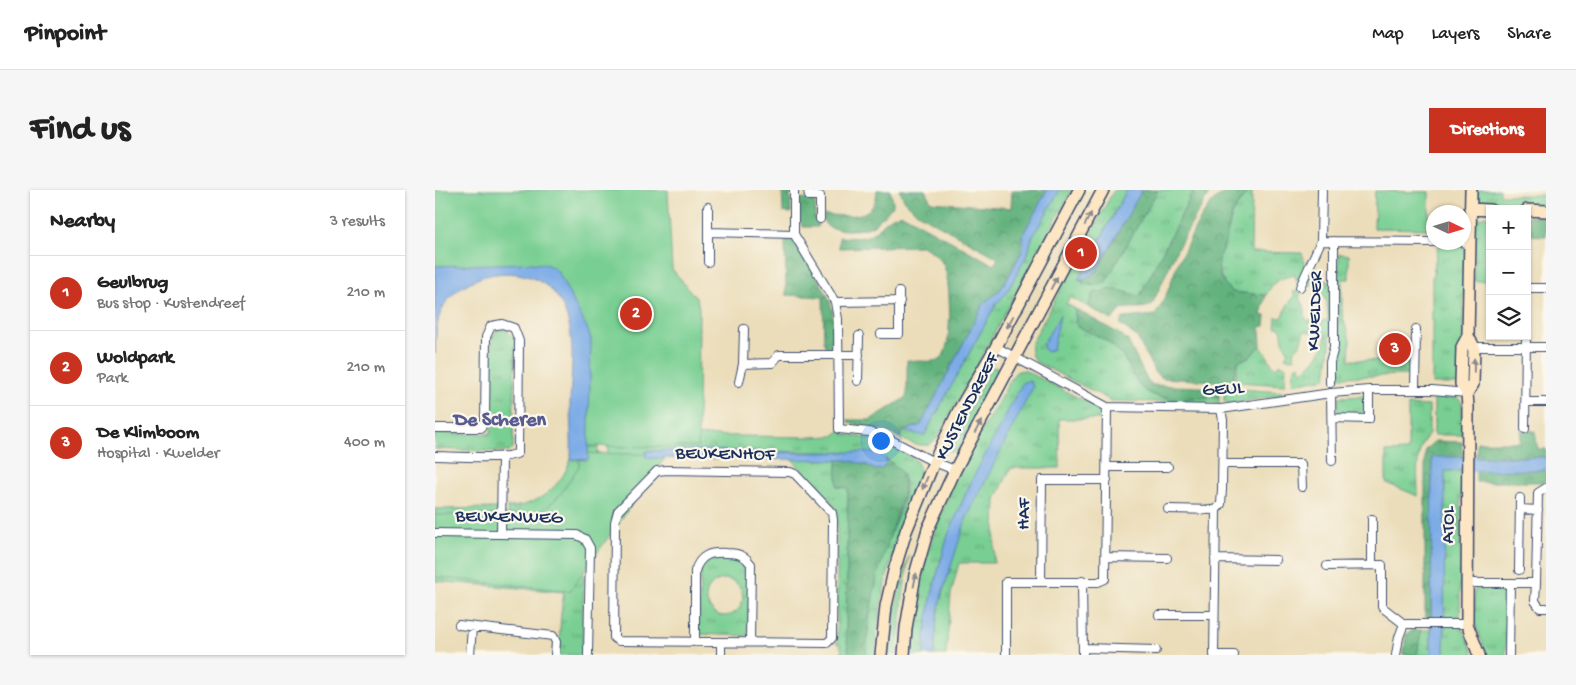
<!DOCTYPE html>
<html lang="en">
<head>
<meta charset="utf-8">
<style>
	body { margin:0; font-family:"Gochi Hand",sans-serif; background:#f6f6f6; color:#222 }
	.controls { position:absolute; right:15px; top:15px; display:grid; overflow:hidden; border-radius:0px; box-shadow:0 1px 4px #0004 }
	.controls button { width:45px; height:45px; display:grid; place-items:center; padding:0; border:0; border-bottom:1px solid #e0e0e0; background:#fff; color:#222; font:25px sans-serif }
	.compass { position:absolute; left:991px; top:15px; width:45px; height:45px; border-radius:50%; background:#fff; box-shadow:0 1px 4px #0004; rotate:94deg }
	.you { position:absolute; left:445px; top:250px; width:18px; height:18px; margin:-12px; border:4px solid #fff; border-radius:50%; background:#1a73e8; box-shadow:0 0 0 8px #1a73e833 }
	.badge { display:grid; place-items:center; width:32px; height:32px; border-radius:50%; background:#c8321e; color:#fff; font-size:16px; font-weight:700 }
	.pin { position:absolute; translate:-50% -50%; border:2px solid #fff; box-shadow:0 1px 5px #0006 }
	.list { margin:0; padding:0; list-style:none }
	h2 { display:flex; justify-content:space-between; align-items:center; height:65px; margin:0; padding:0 20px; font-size:21px }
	h2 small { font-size:16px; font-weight:400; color:#767676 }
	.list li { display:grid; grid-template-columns:32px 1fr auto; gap:15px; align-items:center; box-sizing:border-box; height:75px; padding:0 20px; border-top:1px solid #e0e0e0 }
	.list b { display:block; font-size:19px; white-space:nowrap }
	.list p { margin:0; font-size:16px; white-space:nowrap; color:#767676 }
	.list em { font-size:16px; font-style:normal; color:#767676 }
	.icon { flex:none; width:28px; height:28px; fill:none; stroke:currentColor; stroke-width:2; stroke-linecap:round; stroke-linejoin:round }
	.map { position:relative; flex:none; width:1111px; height:465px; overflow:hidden; border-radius:0px }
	header { display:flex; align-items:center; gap:30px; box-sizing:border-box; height:70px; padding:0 25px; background:#fff; border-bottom:1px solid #e0e0e0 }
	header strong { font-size:24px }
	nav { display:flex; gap:28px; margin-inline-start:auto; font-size:18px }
	.intro { display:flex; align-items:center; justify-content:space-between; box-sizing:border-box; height:120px; padding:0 30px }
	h1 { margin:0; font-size:35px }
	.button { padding:12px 22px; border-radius:0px; background:#c8321e; color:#fff; font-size:18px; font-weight:700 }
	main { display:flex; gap:30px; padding:0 30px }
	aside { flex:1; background:#fff; border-radius:0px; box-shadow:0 1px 4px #0004 }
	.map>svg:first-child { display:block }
	.grass { fill:url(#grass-tufts); stroke:#4a7f78; fill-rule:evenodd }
	.forest { fill:url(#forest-crowns); stroke:#3e706e }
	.park { fill:#79cf93; stroke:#4a7f78 }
	.water { fill:#7cabe6; stroke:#4c6da2 }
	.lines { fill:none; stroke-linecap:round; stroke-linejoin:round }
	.street-casing { stroke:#3a496c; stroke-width:10 }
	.secondary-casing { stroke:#3a496c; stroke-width:14 }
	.street { stroke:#fff; stroke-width:8 }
	.secondary { stroke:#fce6c4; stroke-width:11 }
	.oneway { fill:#8c8a91 }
	.labels { text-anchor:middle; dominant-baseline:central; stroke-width:4.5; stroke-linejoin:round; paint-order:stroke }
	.street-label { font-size:19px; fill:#1b2f5e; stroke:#fbf7ec }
	.neighbourhood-label { font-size:20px; font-weight:bold; fill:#585a92; stroke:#fbf7ec }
</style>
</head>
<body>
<header>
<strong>Pinpoint</strong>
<nav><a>Map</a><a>Layers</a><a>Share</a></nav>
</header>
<div class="intro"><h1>Find us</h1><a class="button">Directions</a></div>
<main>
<aside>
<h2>Nearby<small>3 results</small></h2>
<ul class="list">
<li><span class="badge">1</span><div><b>Geulbrug</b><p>Bus stop · Kustendreef</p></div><em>210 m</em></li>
<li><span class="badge">2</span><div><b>Woldpark</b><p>Park</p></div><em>210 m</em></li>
<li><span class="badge">3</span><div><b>De Klimboom</b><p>Hospital · Kwelder</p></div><em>400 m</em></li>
</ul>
</aside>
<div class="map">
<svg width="1111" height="465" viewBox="0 0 1111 465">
	<defs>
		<pattern id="grass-tufts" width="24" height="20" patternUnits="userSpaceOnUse" patternTransform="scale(1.25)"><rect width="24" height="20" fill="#79cf93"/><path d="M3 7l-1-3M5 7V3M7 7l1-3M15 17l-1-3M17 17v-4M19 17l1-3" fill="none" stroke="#62a87b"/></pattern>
		<pattern id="forest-crowns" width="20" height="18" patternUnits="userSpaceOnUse" patternTransform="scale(1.25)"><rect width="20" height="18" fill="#62b27d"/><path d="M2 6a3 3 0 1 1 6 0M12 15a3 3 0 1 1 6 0" fill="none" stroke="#50916a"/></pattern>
	</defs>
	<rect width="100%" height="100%" fill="#fbf7ec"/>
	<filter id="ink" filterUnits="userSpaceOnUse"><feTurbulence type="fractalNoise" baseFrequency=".02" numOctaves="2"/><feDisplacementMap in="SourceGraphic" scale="10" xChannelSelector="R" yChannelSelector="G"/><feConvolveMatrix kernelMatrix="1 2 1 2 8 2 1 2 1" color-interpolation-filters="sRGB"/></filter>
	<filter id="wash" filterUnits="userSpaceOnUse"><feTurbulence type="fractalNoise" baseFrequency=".0096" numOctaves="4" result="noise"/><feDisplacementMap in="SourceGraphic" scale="20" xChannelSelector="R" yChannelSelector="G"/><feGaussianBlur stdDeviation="1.12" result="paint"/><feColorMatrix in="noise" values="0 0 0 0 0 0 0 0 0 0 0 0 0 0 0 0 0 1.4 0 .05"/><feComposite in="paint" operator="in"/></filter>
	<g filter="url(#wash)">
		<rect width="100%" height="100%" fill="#ebddb9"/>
		<path class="grass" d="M625 0H637L503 247 494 255C483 256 475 253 465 248L469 241 489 245 561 114 571 104 593 63 597 48Z
			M679 0H692L643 90 658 96 670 93 723 0H759L705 106 684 100 668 101 658 103 653 117 635 107 631 114 639 118 642 137C656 142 671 149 683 160 698 175 697 199 722 206 741 211 764 207 784 207V213L677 211 601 172C596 166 595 162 596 154Z
			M812 0H817L816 62 867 63 871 79 862 92 860 85C843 89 840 90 831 105L796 102C786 91 777 72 788 59 793 38 796 19 812 4Z
			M1042 0H1065V5H1111V15L1047 13 1041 9Z
			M1049 26H1055V91H1039L1041 30Z
			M1003 55H1030L1028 143 1023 194H997V89Z
			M74 60 113 61 121 65 166 141 161 327H73L72 317C102 317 126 297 136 269L153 270 156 149 152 138 123 82 117 76 110 74 71 73V64Z
			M904 64 914 65V89H907V124L915 150 914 170 976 171 977 185 901 187Z
			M877 82 886 89 893 90 895 93V157L891 188 858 194C859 186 857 179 864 175L867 181C881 172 888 162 891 146L885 145 887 131 893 130 892 112 879 92 874 96 869 93Z
			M863 101 867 102 864 107 869 115 871 130 877 131 876 142 869 141 865 155 858 162 860 168 855 169 850 167 853 162 848 150 846 138 840 137 841 127 847 128 853 114 860 106 858 102Z
			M65 139 72 141 80 150 78 258 74 262 0 259V243L56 244 57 150 61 141Z
			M826 156 837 174 841 178 845 173 851 177 850 195 802 192 800 189 803 172 816 166Z
			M561 177 564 179V184L522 261 515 262V256L556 178Z
			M589 180 671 222 670 229H624L625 278H576L561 309 559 373H524L516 404 511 465H499L502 426 507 404 531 328 535 294C510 348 493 405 489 465H474C480 403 495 342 523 285 540 250 560 218 579 184L583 181Z
			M789 198 847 202V205L795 214 789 211Z
			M931 206 930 227H902L903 210 904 207Z
			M999 208H1023L1027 213V245H999Z
			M973 215 994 216V244C979 259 983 287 983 306L951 293V262L973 261Z
			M405 241C414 246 421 246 431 248 448 252 466 256 479 269 482 271 484 276 485 279 487 293 467 337 462 352 450 388 442 427 440 465H431C433 437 436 409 443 382 447 369 450 357 455 345 461 329 471 310 470 294 468 278 454 271 443 263L266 260 211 261 212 268 232 267 176 322 172 320 173 244 376 247 398 246Z
			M357 269 402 270V297L413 298 411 443 414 465H408L405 454H402V319Z
			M1009 280H1026L1025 427H1010L1029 441 1039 465H1009Z
			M63 318 62 327 0 336V319Z
			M149 366 147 465H123L126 424 129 402 0 391V368Z
			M474 366 468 407 462 465H453C458 429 463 401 474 366Z
			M278 367C294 365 309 366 315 383L313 442 311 446 263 444 266 378 272 371ZM288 389C305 389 313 405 304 419 279 443 254 397 288 389Z
			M1040 399 1071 400V465H1052L1039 431Z
			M986 440H996V465H982Z"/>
		<path class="forest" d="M347 0H355L356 23 348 22Z
			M442 0H455L458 11V16C441 33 439 40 414 40 407 40 400 39 393 37L389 32V25C412 25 441 32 442 0Z
			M464 0H490L496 12 576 18 577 0H612L587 46 588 52 587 61 575 84 565 100 549 113 486 235 469 241 465 248 450 241 416 234 412 230H435L470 208 472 204V170C481 170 499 174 506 168 518 159 516 87 508 74 504 67 494 59 487 56L404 58V47C413 47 423 49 432 46 446 41 453 22 469 25L559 75 563 68 482 23 470 11Z
			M707 0H723L670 93C660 98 655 95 646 91L661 82Z
			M759 0H776L742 59 717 115C699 123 690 110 677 130L653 117 658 103C664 103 669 100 675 99 686 99 695 105 705 106Z
			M795 0H812V4L806 10 797 24 790 53 785 63 783 79 786 89 796 102 831 105 826 125 831 126 830 136 825 137 826 156 815 166 802 172 798 189 795 192 728 188 720 183 702 147 685 134 688 128 720 125C732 109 736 89 744 71 756 49 769 9 795 0Z
			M364 9 380 10V29L383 30V37H368L364 31Z
			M1092 26 1111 27V46L1092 45Z
			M350 49 358 50C369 68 393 99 397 119 399 132 399 145 399 158H391L389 153 388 107 351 105Z
			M639 118 688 146 693 151 713 192 718 195 785 198 784 207C764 207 741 212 722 206 697 199 698 175 682 160 671 149 656 142 642 137Z
			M1086 240 1100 241 1103 259H1111V267H1041L1042 252H1085Z
			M1000 251 1027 252V267L997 268 996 440 990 425V264L991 259Z
			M451 269 464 279 468 286 469 303 443 383 434 427 431 465H414L411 443 413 298 402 297V270C415 270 429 273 440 280L450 276Z
			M1041 280H1111V292H1041Z
			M977 440H986L982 465H968L971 445Z"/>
		<path class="park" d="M0 0H233L237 79 262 109 264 118 263 257 145 256 147 151 114 87 45 75 0 117Z
			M940 1 994 2V39L939 38Z
			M145 263 232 265 135 401 0 387V325L100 324 112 317 125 305 144 276Z"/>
		<path class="water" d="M612 0H625L597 48 593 63 571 104 561 114 489 246 469 241 486 235 549 113 565 100 575 84 587 61 588 52 587 46Z
			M692 0H707L661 82 651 88 643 90Z
			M96 73C108 74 114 73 123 82L152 138 156 149 153 270 136 269C137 251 135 232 135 213 136 181 142 145 127 115 105 70 34 75 9 116 0 130 1 148 0 164V76Z
			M625 125 618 159 612 162 609 160 608 154Z
			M595 191 598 197 531 329 507 404 502 426 499 465H489L490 445 497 403 513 345 535 294 588 192Z
			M266 260 363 263 421 262 443 263 451 269 450 276 446 279 440 280 432 275 411 270 211 268V261Z
			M997 267H1111V280L1010 281 1009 465H996Z"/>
	</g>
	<g filter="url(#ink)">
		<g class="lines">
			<g class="street-casing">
				<path id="street" d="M359 0V44L400 112 403 129 404 239 434 242 452 248 499 272 520 280
					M373 0 374 6H385V29
					M273 17V72
					M273 42 359 44
					M886 51 998 52
					M1024 52 1035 53
					M865 97 886 51 887 0
					M1092 98H1111
					M400 112 465 111
					M446 144H464V102
					M561 157 672 217 786 219 896 203 934 200H997L1032 203
					M1036 157H1111
					M308 174 337 173 344 165H424
					M423 191 424 146
					M304 192 308 174 309 139
					M895 193V172L899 157V51
					M980 200 981 139
					M896 203 897 271
					M1091 212H1111
					M786 219 788 230 787 299 786 314 781 320 779 465H799
					M897 228 934 229V200
					M0 238H46L50 230 51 147 56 136 67 134 79 138 84 151 83 263C74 270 15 266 0 266
					M1090 239 1091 146
					M788 274H866L867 297
					M672 277H733
					M232 280 355 282 360 284 397 323 398 330 397 448 392 453 184 451 179 448 180 332 183 321 222 281Z
					M733 319 781 320
					M1085 319 1103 320
					M937 329V375
					M0 343 142 345 150 349 155 358 153 465
					M66 344 67 266
					M671 367 732 368
					M780 369 841 370
					M892 376 947 375V417L969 434H1032
					M1084 380 1085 308
					M647 391 648 465
					M606 392 607 290H672
					M1032 393H1075L1074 465
					M1075 393H1101L1103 303 1111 298
					M1101 393 1100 411 1105 418H1111
					M724 425H779
					M24 435 118 446 121 452 120 465
					M260 452V381C265 365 275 362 291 363 296 363 303 363 307 366 311 367 313 371 316 374L315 452
					M286 453V465
					M648 458 721 460
					M35 465 37 437
					M571 465V392H663L670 389 672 217
					M961 465 964 447 969 434"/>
			</g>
			<g class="secondary-casing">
				<path id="secondary" d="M1035 19 1055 20
					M1092 20 1111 21
					M1033 146 1027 157 1026 194 1032 203 1033 217 1032 434 1044 465
					M1032 203 1038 194 1039 157 1033 146 1036 0
					M446 465 451 416 459 381 471 341 499 272 524 220 561 157 644 0
					M469 465 471 438 480 385 493 339 520 280 668 0"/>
			</g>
			<use href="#street" class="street"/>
			<use href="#secondary" class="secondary"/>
		</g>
		<defs><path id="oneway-solid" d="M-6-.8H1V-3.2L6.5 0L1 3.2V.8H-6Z" transform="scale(1.25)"/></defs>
		<g class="oneway">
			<use href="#oneway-solid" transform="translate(653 29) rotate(-62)"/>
			<use href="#oneway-solid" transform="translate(619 93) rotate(-62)"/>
			<use href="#oneway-solid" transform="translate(575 132) rotate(118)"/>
			<use href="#oneway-solid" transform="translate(1039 175) rotate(-89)"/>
			<use href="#oneway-solid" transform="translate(543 237) rotate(-62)"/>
			<use href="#oneway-solid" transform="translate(490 293) rotate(112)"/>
			<use href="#oneway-solid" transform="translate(480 390) rotate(-79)"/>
		</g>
	</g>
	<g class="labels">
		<g class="street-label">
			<text transform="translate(881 121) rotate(-88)">KWELDER</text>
			<text transform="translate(788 200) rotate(-4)">GEUL</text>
			<text transform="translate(533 217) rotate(-63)">KUSTENDREEF</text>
			<text transform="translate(290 265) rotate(1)">BEUKENHOF</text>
			<text transform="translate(590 324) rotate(-89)">HAF</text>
			<text transform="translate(74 328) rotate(1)">BEUKENWEG</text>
			<text transform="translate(1014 335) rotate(-90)">ATOL</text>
		</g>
		<g class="neighbourhood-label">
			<text x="65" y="231">De Scheren</text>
		</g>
	</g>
</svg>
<div class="controls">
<button>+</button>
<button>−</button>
<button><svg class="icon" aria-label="layers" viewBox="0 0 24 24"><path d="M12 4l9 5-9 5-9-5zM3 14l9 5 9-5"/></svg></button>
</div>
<svg class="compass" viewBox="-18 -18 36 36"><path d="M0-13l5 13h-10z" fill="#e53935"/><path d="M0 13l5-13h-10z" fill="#767676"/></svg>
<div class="you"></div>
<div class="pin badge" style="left:646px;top:63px">1</div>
<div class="pin badge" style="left:201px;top:124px">2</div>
<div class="pin badge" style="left:960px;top:159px">3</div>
</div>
</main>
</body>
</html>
